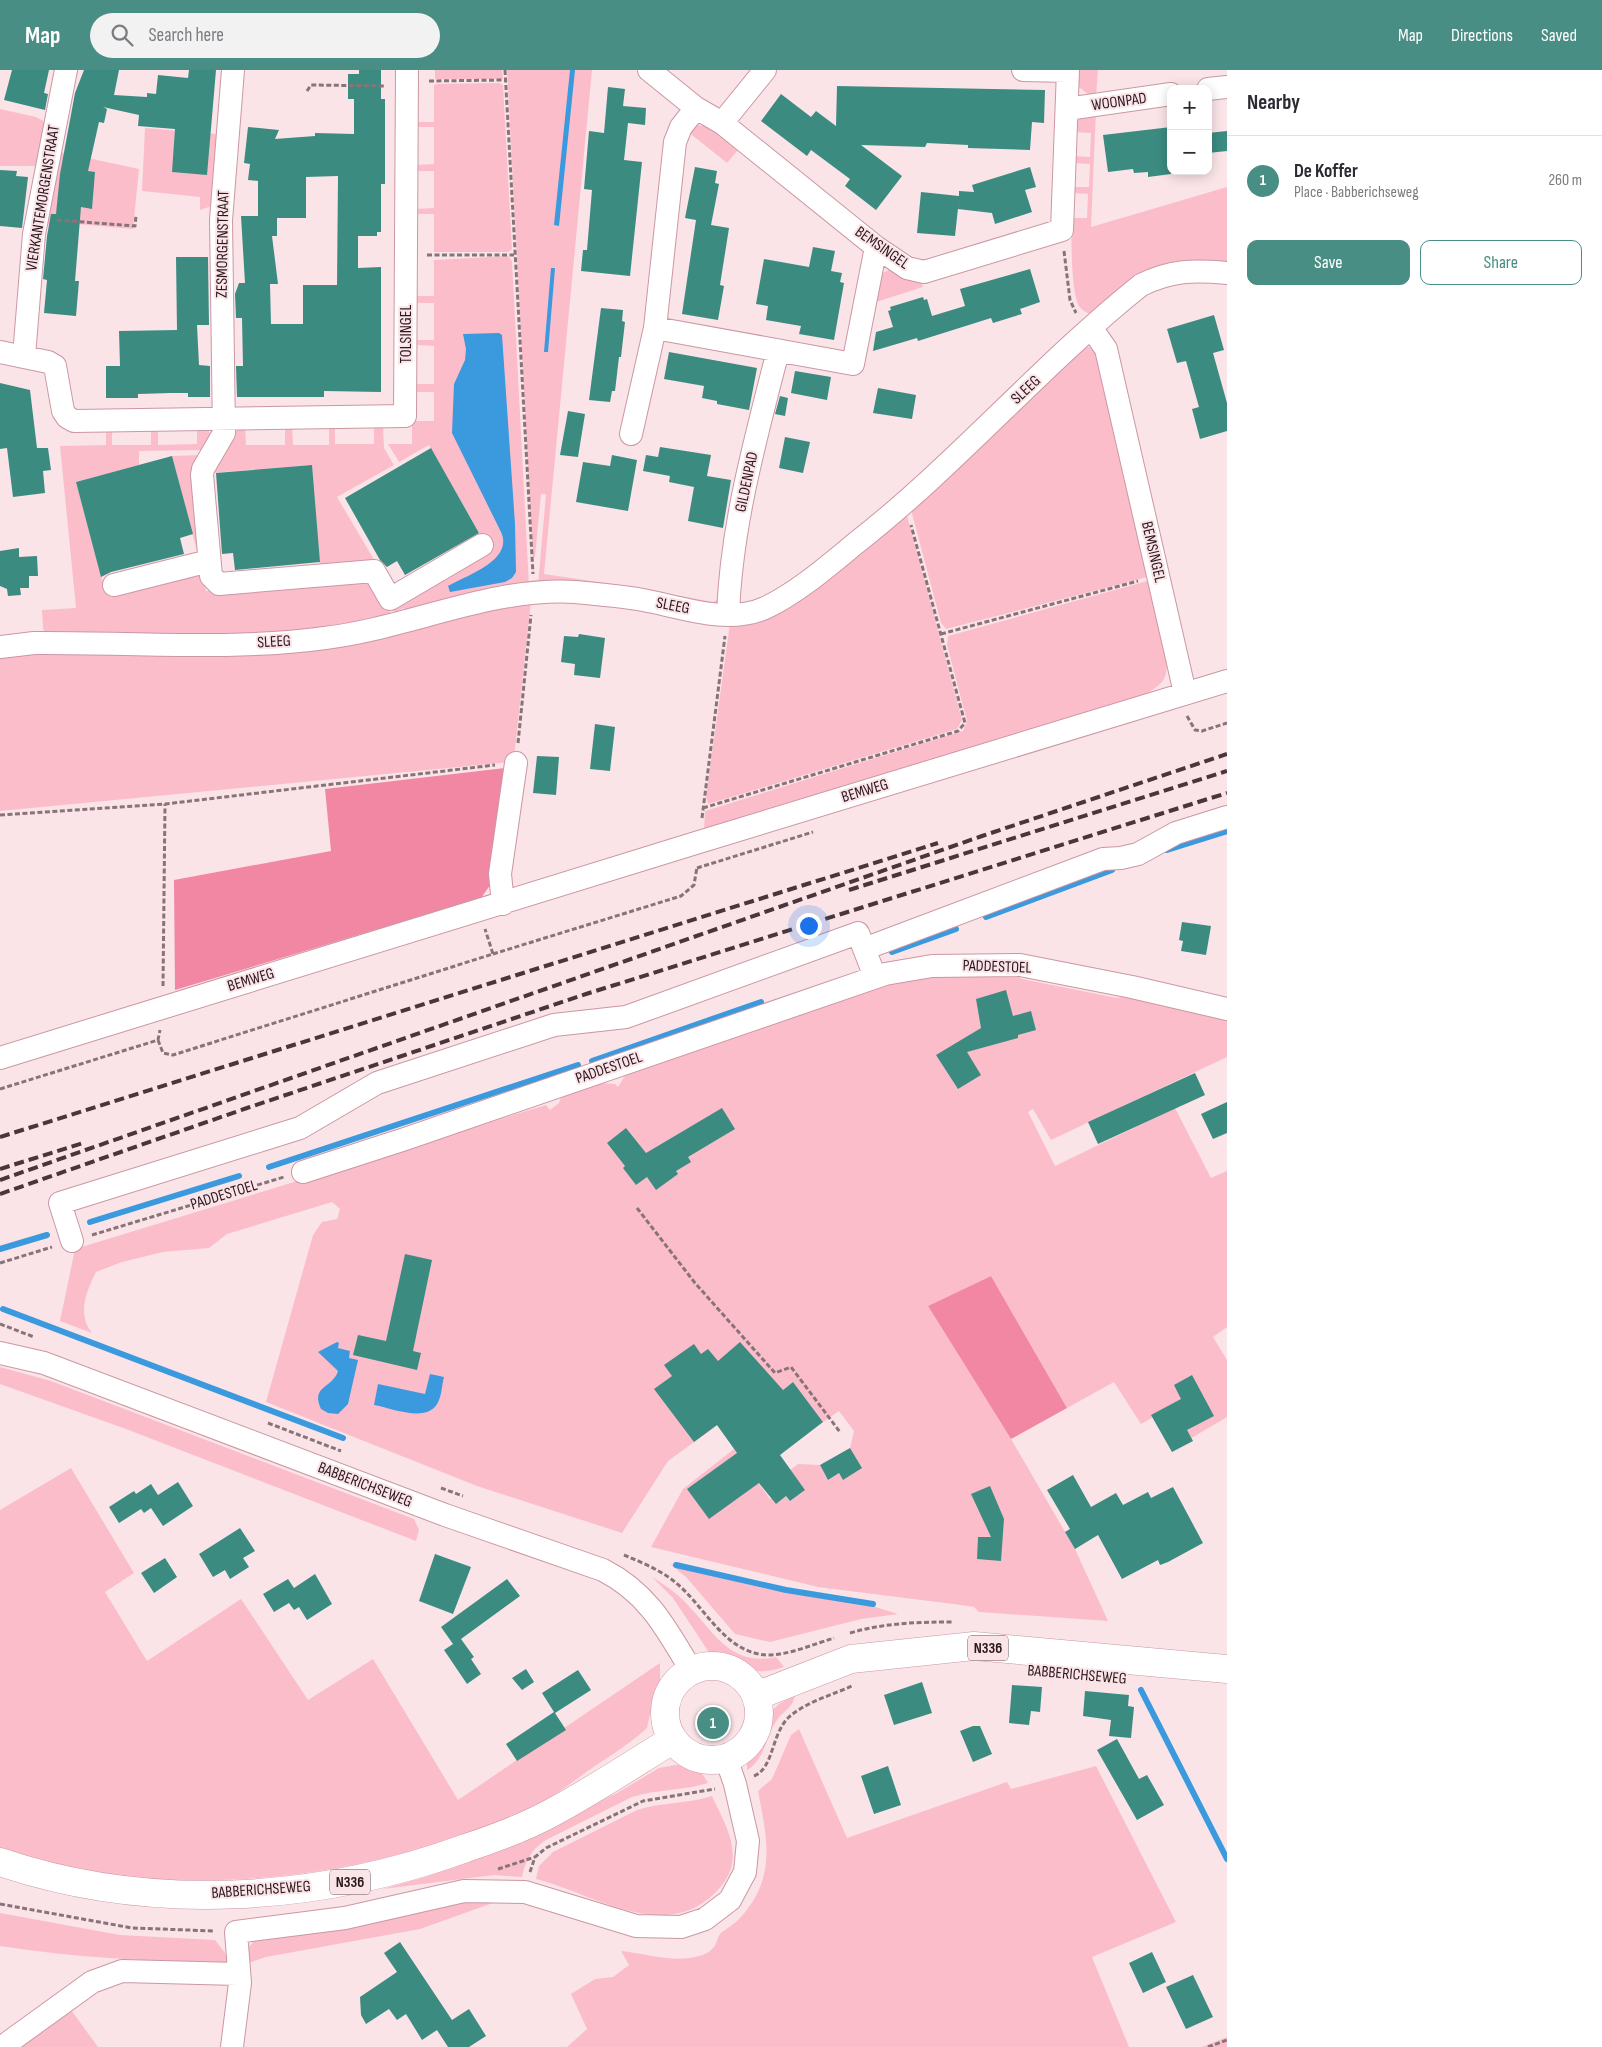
<!DOCTYPE html>
<html lang="en">
<head>
<meta charset="utf-8">
<style>
	body { margin:0; font-family:"Sofia Sans Condensed",sans-serif; background:#f2f2f3; color:#2b2b33 }
	.controls { position:absolute; right:15px; top:15px; display:grid; overflow:hidden; border-radius:10px; box-shadow:0 2px 12px #0003 }
	.controls button { width:45px; height:45px; display:grid; place-items:center; padding:0; border:0; border-bottom:1px solid #e1e1e2; background:#fff; color:#2b2b33; font:25px sans-serif }
	.you { position:absolute; left:808px; top:855px; width:18px; height:18px; margin:-12px; border:4px solid #fff; border-radius:50%; background:#1a73e8; box-shadow:0 0 0 8px #1a73e833 }
	.badge { display:grid; place-items:center; width:32px; height:32px; border-radius:50%; background:#498e84; color:#fff; font-size:16px; font-weight:700 }
	.pin { position:absolute; translate:-50% -50%; border:2px solid #fff; box-shadow:0 1px 5px #0006 }
	.list { margin:0; padding:0; list-style:none }
	h2 { display:flex; justify-content:space-between; align-items:center; height:65px; margin:0; padding:0 20px; font-size:21px }
	h2 small { font-size:16px; font-weight:400; color:#7c7c81 }
	.list li { display:grid; grid-template-columns:32px 1fr auto; gap:15px; align-items:center; box-sizing:border-box; height:90px; padding:0 20px; border-top:1px solid #e1e1e2 }
	.list b { display:block; font-size:19px; white-space:nowrap }
	.list p { margin:0; font-size:16px; white-space:nowrap; color:#7c7c81 }
	.list em { font-size:16px; font-style:normal; color:#7c7c81 }
	.actions { display:flex; gap:10px; padding:15px 20px }
	.actions a { flex:1; padding:11px 0; border:1px solid #498e84; border-radius:10px; text-align:center; font-size:18px; color:#498e84 }
	.actions .main { background:#498e84; color:#fff }
	.icon { flex:none; width:28px; height:28px; fill:none; stroke:currentColor; stroke-width:2; stroke-linecap:round; stroke-linejoin:round }
	.map { position:relative; flex:none; width:1227px; height:1977px; overflow:hidden }
	header { display:flex; align-items:center; gap:30px; box-sizing:border-box; height:70px; padding:0 25px; background:#498e84; color:#fff }
	header strong { font-size:24px }
	nav { display:flex; gap:28px; margin-inline-start:auto; font-size:18px }
	.search { width:350px; height:45px; background:#f2f2f3; display:flex; align-items:center; gap:12px; box-sizing:border-box; padding:0 18px; border-radius:28px; color:#7c7c81; font-size:19px }
	main { display:flex }
	aside { flex:1; background:#fff }
	.map>svg:first-child { display:block }
	.green { fill:#fcbdcb }
	.forest { fill:#f287a4 }
	.water { fill:#3b99dd }
	.lines { fill:none; stroke-linecap:round; stroke-linejoin:round }
	.stream { stroke:#3b99dd; stroke-width:6 }
	.building { fill:#3b8b81; fill-rule:evenodd }
	.minor-casing { stroke:#cb97a3; stroke-width:24 }
	.major-casing { stroke:#cb97a3; stroke-width:29 }
	.path { stroke:#887478; stroke-width:3; stroke-dasharray:5 2.5; stroke-linecap:butt }
	.minor { stroke:#fff; stroke-width:22 }
	.major { stroke:#fff; stroke-width:28 }
	.rail { stroke:#49353a; stroke-width:4; stroke-dasharray:10 5; stroke-linecap:butt }
	.labels { text-anchor:middle; dominant-baseline:central; stroke-width:4; stroke-linejoin:round; paint-order:stroke }
	.shield { fill:#fae4e8; stroke:#685459; stroke-width:1 }
	.shield-label { font-size:15px; font-weight:bold; fill:#2a171c }
	.street-label { font-size:16px; fill:#2a171c; stroke:#fae4e8 }
</style>
</head>
<body>
<header>
<strong>Map</strong>
<div class="search"><svg class="icon" aria-label="search" viewBox="0 0 24 24"><circle cx="10" cy="10" r="6"/><path d="M15 15l6 6"/></svg>Search here</div>
<nav><a>Map</a><a>Directions</a><a>Saved</a></nav>
</header>
<main>
<div class="map">
<svg width="1227" height="1977" viewBox="0 0 1227 1977">
	<rect width="100%" height="100%" fill="#fae4e8"/>
	<path class="green" d="M435 0H502L503 9H435Z
		M507 0H592L544 504 632 517 713 532 722 527 718 535 538 515 546 424H541L535 487H533Z
		M1077 0H1098L1096 26 1089 25 1079 17Z
		M500 13 503 15 512 179 508 182H434V144H414V139L434 138V101H414V95L434 94V57H414V52H434V15L437 14Z
		M0 39 36 47 47 53 37 96H0Z
		M1096 41 1091 157 1227 117V196H1216L1090 244C1085 242 1080 239 1078 234 1071 218 1071 167 1072 148H1087L1088 124 1073 123V117H1089L1090 94 1074 93V86L1090 87 1091 63 1075 62C1076 47 1083 45 1096 41Z
		M698 55 711 58 738 80 727 93 687 61Z
		M145 58 217 64 212 136 200 140V127L142 121Z
		M55 81 139 99 133 159 78 154 77 159 45 155Z
		M508 186 512 191 529 516 407 543 404 538 395 542 392 536 489 480 429 375 399 392 388 374H412V354L414 351H434V322H415V314H434V276L415 275 414 270H434V233H414V226H434V190Z
		M889 200 921 211 923 217 876 232 882 203Z
		M1083 277H1089L1098 284 1151 506 946 559 941 553 910 436Z
		M285 355H292L293 375H329V355H335V374H374V355H383L384 378 394 395 337 427 376 493 320 497 311 395 213 403 222 506 220 505 212 396 237 357 245 356 246 375H285Z
		M151 357H158V375L197 374V357L208 360 211 365 205 380 139 381V395L76 412 106 524 197 500 203 504 206 521 367 507 372 511 393 547 278 566 45 563 43 558 42 540 76 538 60 376 106 375V358H112V375H151Z
		M202 385 201 480 197 481 172 386Z
		M906 442 962 650 957 659 708 734 706 727 730 553Z
		M1151 510C1155 531 1174 591 1164 609 1160 616 1150 622 1143 625L704 762 705 741 963 661 967 651 947 575 948 566Z
		M531 531 514 688 511 692 0 741V581H142Z
		M1012 903 1022 909 1117 928 1121 927 1227 945V987L1051 1070 1033 1039 1028 1042 1055 1096 1175 1038 1211 1108 1227 1101V1257L1213 1267 1227 1290V1347L1188 1370 1157 1345 1141 1354 1114 1312 1067 1338 991 1206 928 1236 1011 1369 1075 1479 1108 1551 979 1542 974 1537 961 1535 818 1517 651 1477 683 1419 734 1379 770 1429 772 1428 776 1433 786 1426 790 1431 804 1421 790 1400 798 1394 820 1395 828 1410 839 1403 843 1410 852 1404 849 1398 858 1392 850 1378 854 1361 839 1341 823 1352 793 1312 763 1335 748 1333 668 1391 622 1463 477 1416 266 1332 313 1165 322 1152 337 1149 340 1139 332 1132 227 1164 209 1178 163 1182 122 1192 96 1202C86 1222 77 1244 92 1263L60 1251 75 1179 546 1035 550 1040 559 1033 562 1024 598 1013 615 1014 618 1017 628 1001 839 923 916 907Z
		M0 1297 51 1311 414 1449 419 1460 416 1471 126 1359 0 1314Z
		M71 1398 134 1503 105 1522 147 1591 241 1529 308 1630 373 1589 458 1730 660 1593V1612L655 1622 647 1658C632 1672 613 1684 595 1696 576 1709 557 1725 535 1736 509 1749 482 1758 454 1768 350 1803 247 1816 137 1808 90 1804 45 1791 0 1780V1440Z
		M670 1494 790 1522 869 1535 898 1544 861 1549 770 1572 735 1564 686 1507Z
		M652 1507C663 1514 674 1521 683 1530 713 1559 727 1597 776 1587L784 1597C747 1609 744 1592 712 1587L673 1528Z
		M795 1625C793 1638 784 1640 777 1650 765 1667 766 1688 747 1700V1685L761 1665 765 1647 779 1634Z
		M799 1659 847 1768 1007 1712 1011 1719 1096 1696 1176 1852 1092 1887 1129 1977H567L587 1959 571 1924 595 1909 613 1907 629 1895 621 1881C643 1883 667 1891 689 1888 697 1887 709 1884 713 1878 717 1874 717 1868 720 1864 727 1858 735 1854 741 1847 777 1806 767 1769 758 1721L772 1709 791 1665Z
		M681 1694 700 1700 708 1713C683 1721 657 1719 632 1727L546 1770C531 1780 526 1790 522 1807L494 1805 383 1819 429 1806 514 1772 617 1723 659 1698Z
		M712 1726C728 1760 748 1791 715 1823 663 1874 593 1823 536 1809L539 1796 553 1782 637 1740C661 1732 688 1734 712 1726Z
		M504 1829 420 1859 266 1887 242 1895 246 1880 257 1868 443 1833Z
		M0 1843 120 1865 215 1870 225 1883 228 1893C151 1891 76 1888 0 1876Z
		M66 1933 98 1977H6Z
		M1227 1967V1977H1202Z"/>
	<path class="forest" d="M505 698 491 814 481 828 175 920 174 810 331 781 325 719Z
		M991 1206 1067 1338 1011 1369 928 1236Z"/>
	<path class="water" d="M570 0H575L559 156 554 155Z
		M551 198H555L548 282H544Z
		M499 263 502 265 515 454 516 502 512 508 505 512 450 522 448 516C467 505 514 490 501 462L452 363 454 314 465 290 466 279 463 264Z
		M337 1272 339 1273 338 1278 350 1281 349 1288 358 1290 348 1334 338 1344 328 1343 321 1339C310 1316 333 1318 338 1301L318 1282Z
		M430 1304 444 1307C442 1314 442 1323 439 1330 430 1355 392 1338 374 1335L378 1314 425 1324Z"/>
	<g class="lines">
		<path class="stream" d="M1167 780 1227 761
			M986 847 1112 800
			M892 882 956 859
			M592 991 761 932
			M269 1097 578 995
			M90 1152 239 1106
			M0 1179 47 1165
			M3 1239 343 1368
			M676 1495 786 1520 873 1534
			M1141 1620 1227 1789"/>
	</g>
	<path class="building" d="M12 0H49L44 23 48 24 45 40 4 30Z
		M84 0H119L114 25 147 27V23L156 24 158 5 188 8 189 0H216L207 105 172 102 175 59 138 56 139 45 103 37 107 39 104 53 99 52 88 101 95 102 92 139 81 137 75 211H79L76 246 44 243 47 210 43 209 47 166 51 144H56L60 104 75 23Z
		M359 0H381V29H385V114H381V162H377V166H358V198L381 197V322L324 321V327H237L236 296H243L242 248H236L235 224 239 213H245L241 146H258V111L248 110 250 94 244 93 248 57 279 60 275 69 315 66V63L354 64V29H348V4H359ZM338 106 337 215H303V254H271L270 214H278L272 166H277V148H306V107Z
		M837 16 1045 20 1044 53 1032 52 1030 80 968 78V75L927 73 925 77 861 75 902 106 876 140 845 116 850 109 811 80 807 86 761 51 781 24 811 47 816 41 836 56Z
		M608 17 625 19 623 36 646 38 645 55 628 53 624 90 642 92 630 206 581 201 583 180H587L592 120 584 119 589 61 604 63Z
		M1171 57V104L1148 107V102L1134 103 1133 99 1108 102 1103 65Z
		M1227 61V81L1208 83V63Z
		M695 97 717 101 715 113 719 114 711 155 729 158 720 215 724 216 718 250 682 244 696 150 685 148Z
		M1030 97 1036 117 1025 120 1032 142 995 154 992 143 958 139 959 129 955 166 917 163 921 122 959 126V121L974 122 972 115Z
		M0 100 17 101 16 106 28 107 22 158 0 156Z
		M813 177 835 181 831 201 842 203 840 212 844 213 834 270 799 264 801 256 766 250 768 236 756 234 764 189 809 197Z
		M176 187H208L209 255H197L199 295 210 296V327H188V323H171L138 324V328H106V296H120L119 261 177 260Z
		M1030 199 1040 232 1020 239 1022 244 993 253 991 248 918 271 917 268 873 281 876 262 893 257 888 241 891 240 890 237 923 227 924 230 927 229 932 246 965 236 960 219Z
		M601 238 623 240 622 251 625 252 621 287H619L615 321H612L610 332 589 330Z
		M1214 245 1224 280 1213 283 1227 333V361L1200 369 1192 339 1199 337 1186 291 1177 293 1167 259Z
		M669 282 757 298 749 340 717 334V331L702 328 704 316 664 309Z
		M795 301 831 307 827 330 791 323Z
		M0 313 30 320 37 378H48L51 400 43 401 45 423 13 427 7 378 0 379Z
		M878 318 916 325 912 349 873 343Z
		M780 326 788 328 785 346 775 344Z
		M568 341 585 344 578 387 560 385Z
		M785 367 810 372 803 403 779 398Z
		M660 377 711 385 707 406 731 410 723 458 688 451 694 417 669 412 670 406 643 401 646 385 658 387Z
		M431 378 479 463 405 505 397 491 387 497 380 490 345 428Z
		M612 385 637 390 628 441 576 432 583 392 610 396Z
		M172 386 193 464 180 468 184 484 111 502 101 507 76 412Z
		M312 395 320 492 235 500 233 483 222 484 216 403Z
		M19 478V487L37 486 38 506H29V518H20L21 525 8 526 7 519 0 516V481Z
		M579 564 605 568 600 608 574 605 575 594 561 592 564 566 578 567Z
		M595 654 615 657 610 701 590 699Z
		M537 686 559 687 556 725 533 723Z
		M1182 852 1211 856 1206 885 1181 881 1183 871 1179 870Z
		M1006 920 1013 946 1031 941 1036 960 1018 965V968L967 982 981 1005 958 1019 936 985 981 958 976 929Z
		M1195 1003 1205 1025 1098 1074 1088 1052Z
		M1227 1032V1063L1213 1069 1201 1044Z
		M722 1038 735 1059 688 1087 691 1092 676 1101 678 1104 656 1120 647 1107 636 1115 623 1098 625 1096 607 1073 626 1058 646 1083Z
		M405 1184 432 1190 413 1281 421 1283 417 1300 353 1285 358 1265 386 1271Z
		M740 1272 783 1320 793 1312 823 1352 780 1385 805 1420 790 1431 786 1426 776 1434 759 1413 709 1449 687 1419 737 1383 717 1355 694 1372 654 1319 672 1306 664 1295 694 1274 701 1284 708 1279 718 1291Z
		M1192 1305 1214 1346 1187 1360 1193 1371 1172 1382 1151 1345 1181 1329 1174 1315Z
		M850 1378 862 1398 843 1410 839 1403 828 1410 820 1395Z
		M1073 1405 1091 1437 1116 1423 1123 1435 1148 1422 1151 1428 1173 1417 1203 1473 1168 1492 1160 1495 1158 1490 1122 1509 1098 1465 1075 1479 1065 1462 1070 1459 1047 1420Z
		M178 1412 193 1436 163 1456 151 1438 144 1443 141 1439 119 1453 109 1437 134 1421 136 1424 151 1414 158 1425Z
		M990 1416 1004 1449 1001 1491 977 1489 978 1467H991L971 1424Z
		M240 1458 255 1481 243 1488 249 1497 230 1509 225 1500 213 1507 199 1484Z
		M435 1484 471 1497 453 1544 419 1531Z
		M165 1488 177 1507 154 1523 141 1503Z
		M315 1504 332 1534 307 1550 299 1537 294 1540 289 1533 274 1542 263 1524 288 1509 294 1518Z
		M507 1509 520 1526 461 1569 474 1587 471 1589 481 1604 467 1614 444 1580 453 1574 441 1557Z
		M526 1599 534 1612 522 1620 512 1608Z
		M578 1600 591 1620 555 1643 566 1660 517 1691 506 1674 554 1642 542 1623Z
		M922 1612 932 1643 894 1655 884 1625Z
		M1012 1615 1042 1617 1040 1642 1031 1641 1029 1655 1009 1653Z
		M1085 1621 1129 1625 1128 1636 1134 1637 1131 1668 1109 1666 1111 1650 1083 1646Z
		M973 1656H980L992 1684 973 1692 960 1661Z
		M1117 1669 1139 1709 1147 1705 1164 1735 1137 1750 1097 1680Z
		M888 1696 901 1735 874 1744 861 1706Z
		M400 1872 452 1950 469 1939 486 1966 469 1977H448L437 1960 422 1970 406 1944 397 1950 389 1939 366 1954 361 1945 360 1927 397 1902 384 1883Z
		M1152 1882 1166 1912 1143 1923 1129 1893Z
		M1193 1905 1213 1947 1186 1959 1166 1917Z"/>
	<g class="lines">
		<g class="minor-casing">
			<path id="minor" d="M233 0 221 150 224 363 203 399 202 405 211 506 219 514 374 501 390 529 482 475
				M649 0 696 38 722 53 876 177 907 198 924 202 1062 160 1068 0
				M1023 0 1068 1
				M1208 19 1227 17
				M1067 39 1171 24
				M722 53 765 0
				M655 258 853 294 876 177
				M1092 259 1106 279 1185 623
				M0 282 48 292 55 296 63 341 67 347 74 351 405 346 407 0
				M24 286 34 164 66 0
				M631 364 655 258 675 72 681 57 696 38
				M114 515 209 491
				M728 545C731 456 756 367 778 281
				M0 577 34 573C130 572 230 581 325 568 409 558 489 517 575 522 598 524 620 526 643 530 681 537 727 555 765 538 797 523 828 496 856 473 957 394 1041 295 1141 215 1172 200 1193 200 1227 203
				M503 834 500 804 516 693
				M864 879 1103 789 1121 788 1138 784 1176 763 1227 747
				M0 988 699 772 1227 611
				M303 1102 405 1069 885 904 932 896 1020 895 1132 917 1227 939
				M72 1171 60 1133 300 1058 377 1013 554 955 626 947 858 863 875 907
				M0 1283 44 1293 445 1445 603 1500C648 1523 666 1558 691 1600
				M2 1977 92 1912 122 1901 238 1904
				M232 1977 240 1913 236 1862 345 1848 464 1821 525 1822 636 1856 681 1857 705 1849 730 1830 745 1802 748 1771 735 1714 726 1688"/>
		</g>
		<g class="major-casing">
			<path id="major" d="M665 1643a47 47 0 1 1 94 0a47 47 0 1 1-94 0Z
				M756 1626 851 1589 974 1576 1227 1599
				M0 1792C151 1843 318 1832 466 1778 496 1768 526 1757 553 1742 594 1720 633 1694 672 1670"/>
		</g>
		<path class="path" d="M505 0 533 504
			M429 11 506 10
			M307 21 311 15 386 16
			M57 150 135 156 136 146
			M1064 181 1070 230 1076 243
			M427 185H514
			M941 564 1138 511
			M1187 646 1195 660 1202 661 1227 653
			M518 673 531 545
			M703 738 958 661 965 653 911 455
			M0 745 165 734 495 695
			M702 748 725 566
			M697 798 813 762
			M493 884 681 826 694 815 697 797
			M163 916 165 734
			M158 970 163 983 173 985 493 884 485 859
			M0 1019 158 970 160 960
			M637 1138 695 1213 775 1303 791 1297 840 1362
			M92 1165 284 1107
			M0 1193 52 1177
			M0 1254 34 1267
			M268 1353 341 1381
			M441 1418 463 1426
			M624 1485C641 1492 660 1500 675 1512 705 1536 725 1584 768 1585 789 1585 814 1574 834 1568
			M850 1563C884 1553 917 1552 952 1552
			M754 1706C774 1698 771 1664 789 1647 806 1632 832 1625 852 1616
			M498 1799 535 1787
			M530 1802 535 1787 546 1778 643 1731 715 1719
			M0 1834 132 1858 215 1861
			M1208 1977 1227 1970"/>
		<use href="#minor" class="minor"/>
		<use href="#major" class="major"/>
		<path class="rail" d="M849 820 1227 701
			M0 1067 938 773
			M0 1099 83 1073
			M0 1110 982 766 1227 684
			M0 1124 247 1038 586 924 1227 723"/>
	</g>
	<g class="labels">
		<g class="shield">
			<rect x="968" y="1565.5" width="40" height="25" rx="4"/>
			<rect x="330" y="1799.5" width="40" height="25" rx="4"/>
		</g>
		<g class="shield-label">
			<text x="988" y="1578">N336</text>
			<text x="350" y="1812">N336</text>
		</g>
		<g class="street-label">
			<text transform="translate(1119 32) rotate(-8)">WOONPAD</text>
			<text transform="translate(43 128) rotate(-81)">VIERKANTEMORGENSTRAAT</text>
			<text transform="translate(223 174) rotate(-89)">ZESMORGENSTRAAT</text>
			<text transform="translate(882 178) rotate(35)">BEMSINGEL</text>
			<text transform="translate(406 264) rotate(-90)">TOLSINGEL</text>
			<text transform="translate(1026 320) rotate(-43)">SLEEG</text>
			<text transform="translate(747 412) rotate(-78)">GILDENPAD</text>
			<text transform="translate(1153 482) rotate(77)">BEMSINGEL</text>
			<text transform="translate(673 536) rotate(11)">SLEEG</text>
			<text transform="translate(274 572) rotate(-3)">SLEEG</text>
			<text transform="translate(865 721) rotate(-17)">BEMWEG</text>
			<text transform="translate(997 897) rotate(2)">PADDESTOEL</text>
			<text transform="translate(251 910) rotate(-17)">BEMWEG</text>
			<text transform="translate(609 998) rotate(-19)">PADDESTOEL</text>
			<text transform="translate(224 1125) rotate(-17)">PADDESTOEL</text>
			<text transform="translate(365 1415) rotate(21)">BABBERICHSEWEG</text>
			<text transform="translate(1077 1605) rotate(5)">BABBERICHSEWEG</text>
			<text transform="translate(261 1820) rotate(-4)">BABBERICHSEWEG</text>
		</g>
	</g>
</svg>
<div class="controls">
<button>+</button>
<button>−</button>
</div>
<div class="you"></div>
<div class="pin badge" style="left:713px;top:1653px">1</div>
</div>
<aside>
<h2>Nearby<small></small></h2>
<ul class="list">
<li><span class="badge">1</span><div><b>De Koffer</b><p>Place · Babberichseweg</p></div><em>260 m</em></li>
</ul>
<div class="actions"><a class="main">Save</a><a>Share</a></div>
</aside>
</main>
</body>
</html>
